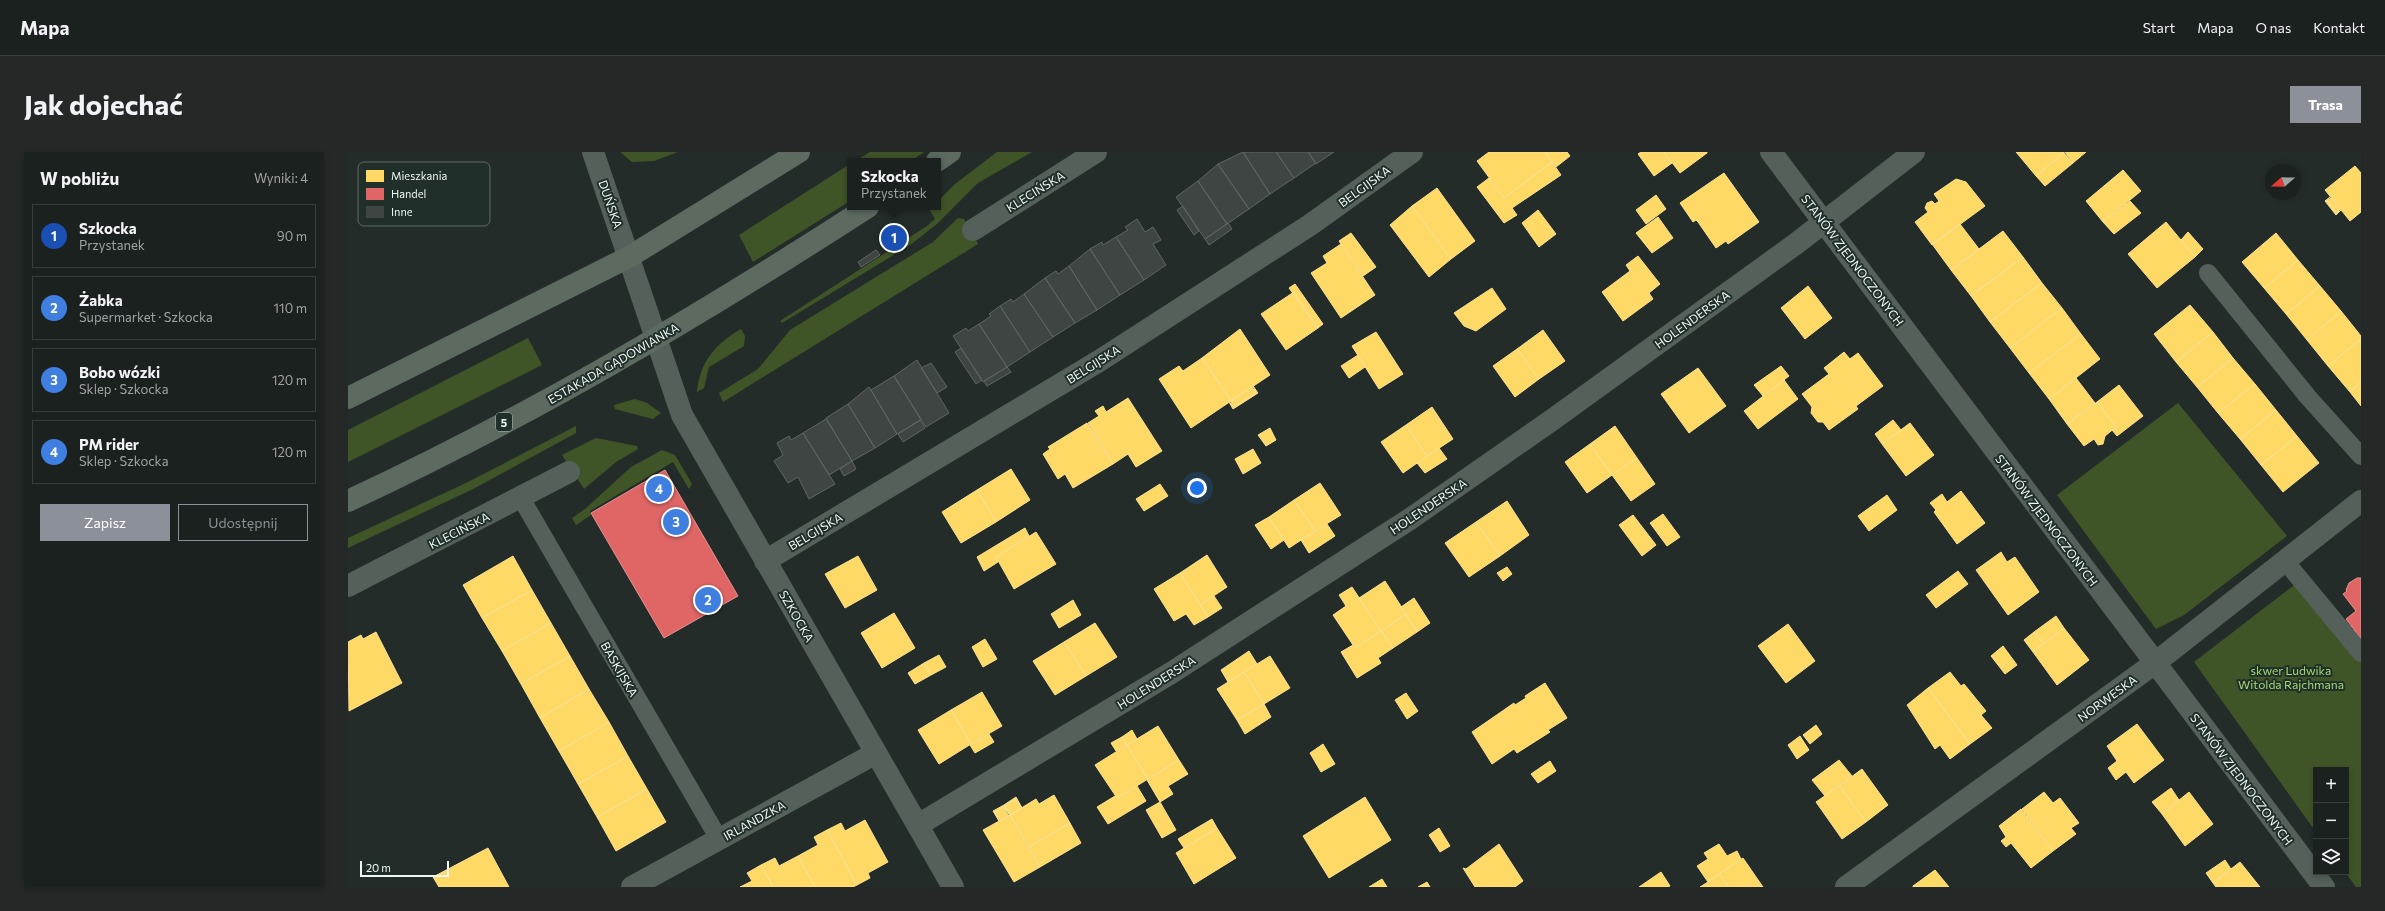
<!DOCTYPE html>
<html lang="pl">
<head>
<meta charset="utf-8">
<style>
	body { margin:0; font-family:Commissioner,sans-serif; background:#242928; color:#f1f3f6 }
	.controls { position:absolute; right:12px; bottom:12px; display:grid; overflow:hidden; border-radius:0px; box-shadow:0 2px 6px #0003 }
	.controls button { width:36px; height:36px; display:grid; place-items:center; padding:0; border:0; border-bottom:1px solid #393e3d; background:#1b211f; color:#f1f3f6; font:20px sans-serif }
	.compass { position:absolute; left:1917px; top:12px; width:36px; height:36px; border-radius:50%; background:#1b211f; box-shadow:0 2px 6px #0003; rotate:250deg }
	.scale { position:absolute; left:12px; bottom:10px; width:89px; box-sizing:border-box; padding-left:4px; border:2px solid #edf7f3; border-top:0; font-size:11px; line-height:14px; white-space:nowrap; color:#edf7f3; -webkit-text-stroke:3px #202f2a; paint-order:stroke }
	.you { position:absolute; left:849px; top:336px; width:14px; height:14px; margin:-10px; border:3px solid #fff; border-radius:50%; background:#1a73e8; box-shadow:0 0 0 6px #1a73e833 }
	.badge { display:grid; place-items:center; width:26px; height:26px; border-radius:50%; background:#8c9099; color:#fff; font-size:13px; font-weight:700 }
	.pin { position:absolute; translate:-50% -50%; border:2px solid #fff; box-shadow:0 1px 4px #0006 }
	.popup { position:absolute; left:499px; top:6px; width:94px; height:52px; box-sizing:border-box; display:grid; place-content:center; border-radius:0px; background:#1b211f; filter:drop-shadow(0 1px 3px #0005); font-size:13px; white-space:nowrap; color:#a0a3a4 }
	.popup b { font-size:15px; color:#f1f3f6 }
	.popup::after { content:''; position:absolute; left:50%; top:100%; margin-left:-8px; border:8px solid transparent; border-top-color:#1b211f }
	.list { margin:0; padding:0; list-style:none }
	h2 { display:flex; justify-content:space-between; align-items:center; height:52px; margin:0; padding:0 16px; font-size:17px }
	h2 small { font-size:13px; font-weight:400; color:#a0a3a4 }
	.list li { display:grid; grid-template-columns:26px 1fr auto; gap:12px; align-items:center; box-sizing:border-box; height:64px; margin:0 8px 8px; padding:0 8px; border:1px solid #393e3d; border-radius:0px }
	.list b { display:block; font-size:15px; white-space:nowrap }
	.list p { margin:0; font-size:13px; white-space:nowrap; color:#a0a3a4 }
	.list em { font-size:13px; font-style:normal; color:#a0a3a4 }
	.actions { display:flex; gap:8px; padding:12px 16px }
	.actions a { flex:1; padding:9px 0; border:1px solid #8c9099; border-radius:0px; text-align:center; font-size:14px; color:#8c9099 }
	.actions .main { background:#8c9099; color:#fff }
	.icon { flex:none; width:22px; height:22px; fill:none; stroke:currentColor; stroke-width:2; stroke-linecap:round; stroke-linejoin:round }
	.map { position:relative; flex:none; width:2013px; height:735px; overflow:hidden; border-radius:0px }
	header { display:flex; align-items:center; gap:24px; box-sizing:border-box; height:56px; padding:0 20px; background:#1b211f; border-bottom:1px solid #393e3d }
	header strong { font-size:19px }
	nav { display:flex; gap:22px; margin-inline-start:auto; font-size:14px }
	.intro { display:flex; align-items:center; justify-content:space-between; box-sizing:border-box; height:96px; padding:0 24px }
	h1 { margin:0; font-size:28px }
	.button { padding:10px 18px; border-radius:0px; background:#8c9099; color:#fff; font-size:14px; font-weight:700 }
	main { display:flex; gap:24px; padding:0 24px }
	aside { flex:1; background:#1b211f; border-radius:0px; box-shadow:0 2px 6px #0003 }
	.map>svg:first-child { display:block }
	.green { fill:#405527 }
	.homes { fill:#ffd966; stroke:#fae290 }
	.shops { fill:#e06666; stroke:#e49290 }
	.building { fill:#3e4543; stroke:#5e6564 }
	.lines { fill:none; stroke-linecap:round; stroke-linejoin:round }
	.service { stroke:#56605a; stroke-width:18 }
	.minor { stroke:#56605a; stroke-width:22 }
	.primary { stroke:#5c6a60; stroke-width:22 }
	.labels { text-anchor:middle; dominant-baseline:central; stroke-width:4; stroke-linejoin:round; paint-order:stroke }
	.shield { fill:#202f2a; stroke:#b0bbb7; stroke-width:1 }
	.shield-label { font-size:11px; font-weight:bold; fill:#edf7f3 }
	.street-label { font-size:12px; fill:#edf7f3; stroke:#202f2a }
	.park-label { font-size:12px; fill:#a7d76f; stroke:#202f2a }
	.key { fill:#202f2a; stroke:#5e6b66; stroke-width:1 }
	.key-label { font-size:11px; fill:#edf7f3 }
</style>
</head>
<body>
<header>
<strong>Mapa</strong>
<nav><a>Start</a><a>Mapa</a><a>O nas</a><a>Kontakt</a></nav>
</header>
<div class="intro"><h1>Jak dojechać</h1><a class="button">Trasa</a></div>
<main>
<aside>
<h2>W pobliżu<small>Wyniki: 4</small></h2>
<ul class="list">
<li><span class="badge" style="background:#1a4fb4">1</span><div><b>Szkocka</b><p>Przystanek</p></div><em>90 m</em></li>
<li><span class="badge" style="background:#3f7fe0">2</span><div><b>Żabka</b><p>Supermarket · Szkocka</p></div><em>110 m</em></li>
<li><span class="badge" style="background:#3f7fe0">3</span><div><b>Bobo wózki</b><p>Sklep · Szkocka</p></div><em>120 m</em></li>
<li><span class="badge" style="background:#3f7fe0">4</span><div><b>PM rider</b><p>Sklep · Szkocka</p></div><em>120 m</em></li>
</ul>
<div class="actions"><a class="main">Zapisz</a><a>Udostępnij</a></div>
</aside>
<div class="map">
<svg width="2013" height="735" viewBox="0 0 2013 735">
	<rect width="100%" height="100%" fill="#242c29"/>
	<path class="green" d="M272 0H330L306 9 284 10Z
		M522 0H576L563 9H507Z
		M649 0H684L630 31 589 72 562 93 434 171 432 169 579 74 587 67 581 57 590 55V49L607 32Z
		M502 12V49L405 110 391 83Z
		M610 66 616 67 630 92 375 250 371 241 410 217 442 178 585 90Z
		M393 177 397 184 396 194 361 215 356 236 349 240C352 210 367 192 393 177Z
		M180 186 194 213 0 310V278Z
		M287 247 299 251 313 261 305 267 267 257 266 253Z
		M1830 251 1939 384 1836 463 1808 477 1709 343Z
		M228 274V281L125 337 0 396V386L120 330Z
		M248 286 289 294 290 297 268 310 236 337 214 303Z
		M314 298 327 303 344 332 341 337 325 310 242 359 243 363 228 373 224 366 237 357 283 315Z
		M1958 424 2013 493V735H2008L1997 720 1998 618H1968V680L1846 510Z"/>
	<path class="homes" d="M1141 0H1197L1204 10 1156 46 1129 9Z
		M1197 0H1219L1222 4 1208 15Z
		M1293 0H1316L1324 11 1306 24 1290 2Z
		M1316 0H1359V1L1332 21Z
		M1668 0H1716V1L1688 24Z
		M1717 0H1738L1725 11Z
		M1716 1 1725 11 1697 34 1688 24Z
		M1204 10 1213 23 1164 56 1169 63 1156 71 1129 35 1141 26 1156 46Z
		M2007 14 2013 21V60L2002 69 1977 38Z
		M1775 18 1793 39 1755 70 1738 49Z
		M1376 21 1411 70 1380 92 1378 89 1368 96 1350 70 1348 68 1345 70 1332 51Z
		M1608 27 1618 30 1637 54 1584 93 1567 70 1580 60 1577 56 1579 51 1584 49 1587 52 1591 49 1586 42Z
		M1089 36 1127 89 1103 107 1064 54Z
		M1308 43 1318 57 1298 72 1288 58Z
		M1982 45 1979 49 1988 61 1993 58 1988 63 1977 49Z
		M1983 46 1992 57 1988 61 1979 49Z
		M1782 49 1793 61 1766 82 1755 70Z
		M1064 54 1103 107 1081 125 1042 73Z
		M1190 58 1208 82 1191 95 1174 71Z
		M1310 65 1325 86 1304 101 1288 81Z
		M1818 70 1847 105 1809 136 1780 102Z
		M1612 72 1631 97 1603 118 1584 92Z
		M1655 79 1675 105 1623 144 1603 118Z
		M1840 80 1855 97 1847 105 1833 88Z
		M1003 81 1028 115 1015 124 991 89Z
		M1928 81 1950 108 1916 136 1894 110Z
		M993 92 1027 143 993 166 963 121 979 111 975 104Z
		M1290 104 1312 132 1301 141 1305 147 1275 169 1254 140 1282 119 1278 113Z
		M1675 105 1694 131 1642 170 1623 144Z
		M1950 108 1972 134 1938 162 1916 136Z
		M1694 131 1714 156 1662 196 1642 170Z
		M947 132 975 172 970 176 941 136Z
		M1460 134 1484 166 1457 187 1433 156Z
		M1972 134 1993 159 1959 188 1938 162Z
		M1144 136 1158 157 1128 179 1116 174 1106 161Z
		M946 140 970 176 938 198 913 162Z
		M1842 153 1865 180 1828 210 1806 182Z
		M1714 156 1733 182 1681 221 1662 196Z
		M1993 159 2013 184V187L1980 214 1959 188Z
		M892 177 922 223 883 249 854 206Z
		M1195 178 1217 209 1191 227 1169 197Z
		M1028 180 1055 222 1031 237 1004 194Z
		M1865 180 1885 206 1849 235 1828 210Z
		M1733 182 1752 207 1701 247 1681 221Z
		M2013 187V230L2002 240 1980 214Z
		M1169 197 1191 227 1167 245 1145 214Z
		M1496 200 1502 207 1510 201 1535 234 1508 254 1510 257 1481 278 1475 270H1470L1463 261 1464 255 1454 242 1481 222 1476 216Z
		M1010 203 1017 215 1001 226 993 214Z
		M854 206 883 249 843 276 811 227 831 214 835 219Z
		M1885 206 1907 232 1870 261 1849 235Z
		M1433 214 1441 224 1415 244 1406 233Z
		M1350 216 1378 254 1341 281 1313 242Z
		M1728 226 1747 251 1719 272 1701 247Z
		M1436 228 1450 247 1410 277 1396 259Z
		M2013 230V254L2002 240Z
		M1907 232 1928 258 1892 287 1870 261Z
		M1771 233 1795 264 1769 284 1764 278 1768 275 1749 250Z
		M905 234 910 241 885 257 881 250 886 255 908 241Z
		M904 235 908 241 886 255 882 249Z
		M780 246 814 299 788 315 780 302 765 312 740 271 751 264 747 259 755 254 758 260Z
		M1749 250 1768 275 1757 284 1755 292 1750 293 1746 287 1736 294 1719 272Z
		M1084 255 1105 287 1079 304 1058 273Z
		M1928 258 1949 284 1913 313 1892 287Z
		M1545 268 1553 278 1534 292 1527 282Z
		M739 271 765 312 725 336 717 322 710 327 695 302 702 297 700 295Z
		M1562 271 1586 303 1558 324 1534 292Z
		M1058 273 1079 304 1055 321 1033 290Z
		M1267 274 1289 306 1264 323 1242 292Z
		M922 276 928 288 918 294 910 283Z
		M1949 284 1971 311 1935 340 1913 313Z
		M1242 292 1264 323 1239 341 1217 310Z
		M1091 296 1099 307 1077 321 1069 311Z
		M905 297 913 311 895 322 887 307Z
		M1289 306 1307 332 1283 349 1264 323Z
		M663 317 682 348 648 370 629 338Z
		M972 331 993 363 967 379 946 348Z
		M812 332 820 344 796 359 788 347Z
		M629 338 648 370 613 391 594 360Z
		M1613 339 1637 371 1609 392 1586 360 1588 358 1582 351 1594 342 1599 350Z
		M1539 343 1549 358 1521 379 1510 364Z
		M946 348 967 379 941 396 921 365Z
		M1159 349 1181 383 1152 404 1128 370Z
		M1315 362 1332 385 1319 394 1302 371Z
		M1285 363 1308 393 1294 404 1271 373Z
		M921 365 936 388 923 397 907 373Z
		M1128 370 1152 404 1121 425 1097 391Z
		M979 372 987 384 961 401 953 388Z
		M677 376 681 384 648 405 650 410 636 419 629 405Z
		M688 380 708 412 666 437 648 405Z
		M1653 400 1659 410 1667 405 1691 440 1660 463 1628 418Z
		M859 403 879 435 852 453 832 421Z
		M165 404 184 438 134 466 115 433Z
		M510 404 529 438 497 456 477 422Z
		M1159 415 1164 422 1155 429 1149 421Z
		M1610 419 1620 432 1588 456 1578 443Z
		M832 421 860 465 846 473 838 462 826 469 806 437Z
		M1037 429 1058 462 1033 479 1011 446Z
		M1004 435 1033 479 1007 496 985 463 998 454 991 443Z
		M184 438 203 471 154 499 134 466Z
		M866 444 874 456 860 465 852 453Z
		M1066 446 1082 471 1069 480 1053 455Z
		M725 448 733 463 711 476 703 462Z
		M546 461 567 496 534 516 513 481Z
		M1058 462 1069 480 1045 496 1033 479Z
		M1708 464 1716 476 1696 492 1686 480Z
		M203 471 222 504 173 532 154 499Z
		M747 471 769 505 738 524 716 490Z
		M1440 472 1467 509 1438 531 1410 494Z
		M1716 476 1741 508 1709 533 1685 500Z
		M1033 479 1045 496 1030 506 1033 511 1009 526 993 500 1005 493 1007 496Z
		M28 480 54 531 1 559 0 490 13 483 15 487Z
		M1686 480 1696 492 1685 500 1676 488Z
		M637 487 649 507 635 515 624 495Z
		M716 490 738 524 707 543 685 509Z
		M1655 494 1669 513 1657 522 1643 504Z
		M901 499 909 512 880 530 873 518Z
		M591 503 598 515 583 523 576 511Z
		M222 504 241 537 192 566 173 532Z
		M922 504 942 536 916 552 896 520Z
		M576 511 583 523 567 532 560 521Z
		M896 520 916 552 889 568 869 537Z
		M1602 520 1613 534 1616 532 1638 559 1633 563 1644 576 1622 592 1580 536Z
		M1197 531 1219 566 1200 578 1202 580 1169 601 1166 597 1144 612 1124 580 1166 551 1167 553 1178 546 1177 544Z
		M1580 536 1622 592 1602 607 1592 593 1587 597 1559 553Z
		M241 537 261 570 211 599 192 566Z
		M634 540 654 574 623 592 603 558Z
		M1058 541 1070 559 1059 567 1047 548Z
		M916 552 923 565 897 582 889 568Z
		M603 558 623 592 591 612 570 578Z
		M261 570 280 604 230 632 211 599Z
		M1789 572 1816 608 1786 631 1778 620 1768 628 1760 616 1769 609 1759 594Z
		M1468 573 1474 582 1462 592 1455 583Z
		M810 574 831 608 800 627 779 593Z
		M784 578 789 587 779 593 774 585Z
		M641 582 646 590 627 601 622 593Z
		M1452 584 1461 598 1449 607 1440 593Z
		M774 585 779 593 768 599 763 591Z
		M975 592 987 612 973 620 962 601Z
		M779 593 800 627 769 646 747 613Z
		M280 604 299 637 249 665 230 632Z
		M831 608 840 622 820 634 825 642 812 650 799 628Z
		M1491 608 1504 624 1477 644 1464 628Z
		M1202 609 1208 619 1190 631 1183 622Z
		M1514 617 1540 653 1518 670 1491 634Z
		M789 634 798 649 760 672 749 655 767 644 769 646Z
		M1491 634 1518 670 1494 687 1468 650Z
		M1823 636 1831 648 1814 662 1804 650Z
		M299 637 318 670 268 699 249 665Z
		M1696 640 1705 651 1712 646 1731 671 1723 676 1728 682 1705 699 1674 657Z
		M1841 640 1865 672 1837 694 1814 662Z
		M706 643 722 671 681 695 662 663 688 647 691 652Z
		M668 645 674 656 667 647 657 654 662 663 656 653Z
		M1017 645 1043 688 981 726 955 684Z
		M667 647 673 656 663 663 657 654Z
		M812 650 828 678 814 686 798 658Z
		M656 653 662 663 655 655 647 660 651 669 645 659Z
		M655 655 661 664 652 669 647 660Z
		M1673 657 1705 699 1683 716 1663 691 1658 695 1653 689 1658 685 1651 674Z
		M662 663 692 715 666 730 635 678Z
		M864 667 869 676 836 696 830 687Z
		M517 668 540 710 520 721 522 726 509 733 479 678 493 671 497 679Z
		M722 671 733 691 692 715 681 695Z
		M869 676 888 706 846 732 828 701Z
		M1091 676 1102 694 1092 700 1081 683Z
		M479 678 509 733 505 735H467L450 704 470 693 466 685Z
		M1151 692 1175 729 1167 735H1127L1115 716 1118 717Z
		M1371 692 1379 704 1389 699 1393 707 1360 730 1349 714 1360 707 1356 701Z
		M140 696 161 735H91L85 725Z
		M450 704 467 735H425L413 713 427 706 431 714Z
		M1395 706 1406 722 1415 735H1381L1377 730 1371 722Z
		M1877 708 1883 717 1865 731 1858 721Z
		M1892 710 1912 735H1868L1865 731Z
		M413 713 425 735H392L404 729 399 721Z
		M1587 718 1601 735H1565V734Z
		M1313 720 1322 734 1320 735H1291Z
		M1371 722 1381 735H1352L1360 730Z
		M1034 727 1039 735H1021Z
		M1079 730 1082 735H1070Z"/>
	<path class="shops" d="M317 318 390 444 316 486 243 361Z
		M2009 426H2013V487L1998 467 2008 459 1995 442 1999 439 1998 438 2001 431Z"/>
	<path class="building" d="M895 0H928L946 26 922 42Z
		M895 0 922 42 901 57 870 12Z
		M928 0H960L968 11 946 26Z
		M960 0H986L968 12Z
		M870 12 901 57 879 72 850 29Z
		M850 29 879 72 857 87 828 45Z
		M835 54 851 79 846 83 829 58Z
		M789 67 797 80 805 75 813 88 805 92 818 113 796 128 768 85 780 78 777 75Z
		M880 71 884 77 861 93 857 87Z
		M768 85 796 128 772 143 742 97 754 90 755 93Z
		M742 97 772 143 749 158 721 114Z
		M528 98 532 103 513 115 510 110Z
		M721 114 749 158 727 171 697 126 708 119 710 122Z
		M697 126 727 171 705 185 676 142Z
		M676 142 705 185 682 200 652 154 663 147 665 150Z
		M652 154 682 200 659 215 631 172 643 164 641 162Z
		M631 172 659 215 635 230 605 184 618 176 620 179Z
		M613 196 634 228 628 232 607 200Z
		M569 208 601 261 578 275 546 224Z
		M583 211 599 235 589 241 573 216Z
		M659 215 663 220 639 234 636 229Z
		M546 224 573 268 549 282 523 238Z
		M521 235 549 282 527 296 500 252Z
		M500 252 527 296 504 309 478 266Z
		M478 267 504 309 481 323 455 281Z
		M572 268 577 276 555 290 550 282Z
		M455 281 487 332 461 347 450 325 440 331 426 309 435 303 429 291 441 284 443 288Z
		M504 309 508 317 496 324 492 317Z"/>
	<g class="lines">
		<path class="service" d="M1860 121 1960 245 2013 304
			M173 346 371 687
			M1937 409 2013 501"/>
		<path class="minor" d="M245 0 334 263 605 735
			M1423 0 1976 735
			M625 78 748 0
			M417 409 751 209 962 73 1064 0
			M0 434 221 320
			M570 673 823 521 1062 367 1204 268 1449 91 1566 0
			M284 735 528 601
			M1498 735 1807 511 2013 349"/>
		<path class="primary" d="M589 9 602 0
			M0 246 281 105 451 0
			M0 349C181 265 353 163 520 55"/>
	</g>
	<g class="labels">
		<rect class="shield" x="148" y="261" width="16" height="18" rx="3"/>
		<g class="shield-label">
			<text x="156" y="270">5</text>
		</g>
		<g class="street-label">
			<text transform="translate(1016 34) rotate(-36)">BELGIJSKA</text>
			<text transform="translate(687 39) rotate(-32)">KLECIŃSKA</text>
			<text transform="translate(263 52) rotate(71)">DUŃSKA</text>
			<text transform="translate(1505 108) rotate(53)">STANÓW ZJEDNOCZONYCH</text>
			<text transform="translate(1344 167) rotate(-36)">HOLENDERSKA</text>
			<text transform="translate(265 211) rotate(-30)">ESTAKADA GĄDOWIANKA</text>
			<text transform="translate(745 212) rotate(-32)">BELGIJSKA</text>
			<text transform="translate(1080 354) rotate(-34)">HOLENDERSKA</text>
			<text transform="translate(1699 368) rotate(53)">STANÓW ZJEDNOCZONYCH</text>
			<text transform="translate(111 378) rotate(-27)">KLECIŃSKA</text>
			<text transform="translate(467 379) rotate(-31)">BELGIJSKA</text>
			<text transform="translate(449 464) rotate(60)">SZKOCKA</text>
			<text transform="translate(272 517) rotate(60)">BASKIJSKA</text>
			<text transform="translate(808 530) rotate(-32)">HOLENDERSKA</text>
			<text transform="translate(1759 546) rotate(-36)">NORWESKA</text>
			<text transform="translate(1894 627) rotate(53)">STANÓW ZJEDNOCZONYCH</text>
			<text transform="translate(406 668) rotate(-29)">IRLANDZKA</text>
		</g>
		<g class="park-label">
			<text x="1943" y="518">skwer Ludwika<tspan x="1943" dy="14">Witolda Rajchmana</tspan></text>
		</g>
	</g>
	<rect x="10" y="10" width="132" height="64" rx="6" class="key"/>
	<rect x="18" y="18" width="18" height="12" fill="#ffd966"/>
	<rect x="18" y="36" width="18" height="12" fill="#e06666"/>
	<rect x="18" y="54" width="18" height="12" fill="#3e4543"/>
	<g class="key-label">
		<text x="43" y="28">Mieszkania</text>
		<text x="43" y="46">Handel</text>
		<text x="43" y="64">Inne</text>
	</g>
</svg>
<div class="controls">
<button>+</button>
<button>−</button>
<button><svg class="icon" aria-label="layers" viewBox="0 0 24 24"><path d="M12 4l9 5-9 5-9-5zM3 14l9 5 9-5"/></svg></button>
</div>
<svg class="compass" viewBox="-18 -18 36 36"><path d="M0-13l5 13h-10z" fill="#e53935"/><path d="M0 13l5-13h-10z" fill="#a0a3a4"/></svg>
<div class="scale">20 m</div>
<div class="you"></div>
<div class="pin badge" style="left:546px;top:86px;background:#1a4fb4">1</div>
<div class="popup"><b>Szkocka</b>Przystanek</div>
<div class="pin badge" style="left:360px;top:448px;background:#3f7fe0">2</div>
<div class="pin badge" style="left:328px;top:370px;background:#3f7fe0">3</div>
<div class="pin badge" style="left:311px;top:337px;background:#3f7fe0">4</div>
</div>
</main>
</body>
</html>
